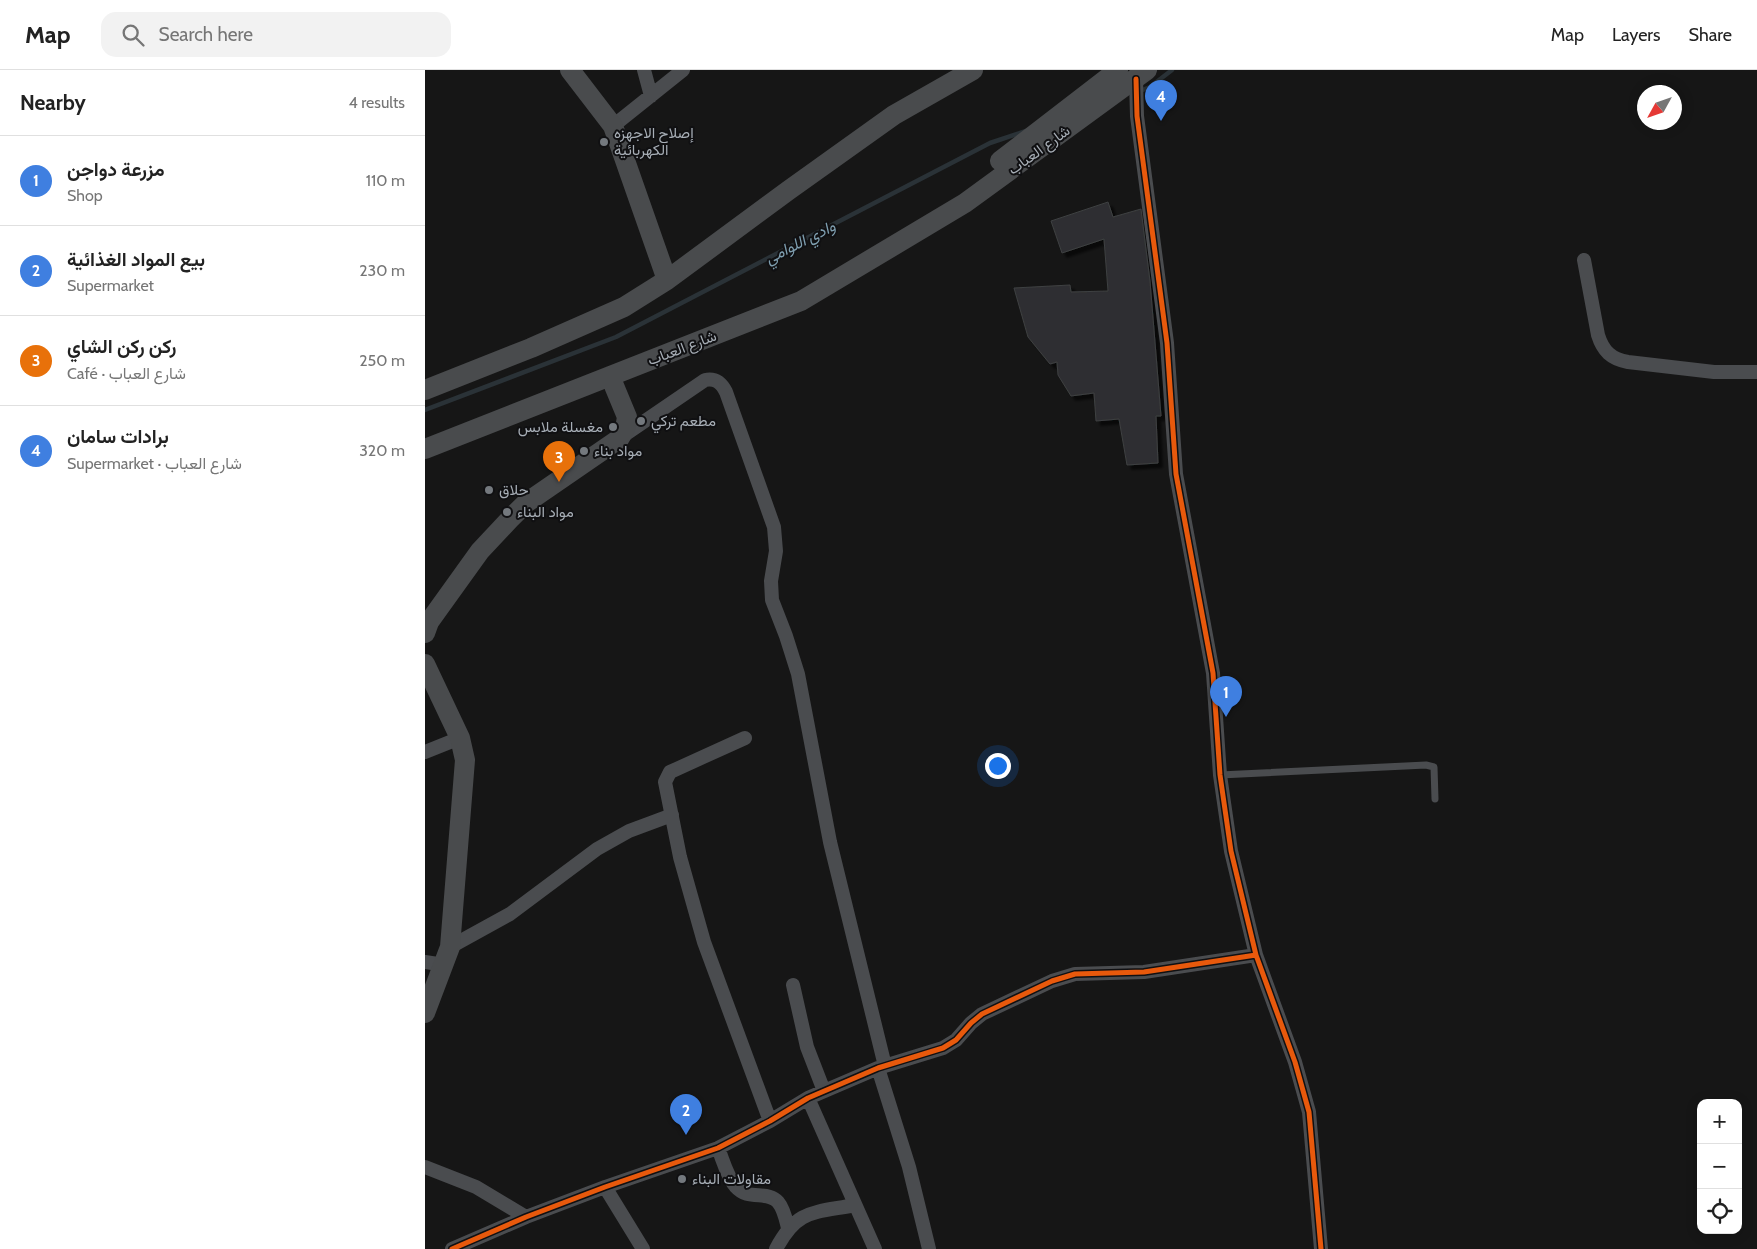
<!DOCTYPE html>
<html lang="en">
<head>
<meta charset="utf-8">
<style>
	body { margin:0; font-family:Cabin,Vazirmatn,sans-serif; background:#f2f2f2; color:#222 }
	.controls { position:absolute; right:15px; bottom:15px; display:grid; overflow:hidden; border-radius:10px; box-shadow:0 2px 12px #0003 }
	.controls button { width:45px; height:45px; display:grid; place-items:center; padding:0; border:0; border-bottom:1px solid #e0e0e0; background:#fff; color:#222; font:25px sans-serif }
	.compass { position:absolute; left:1212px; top:15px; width:45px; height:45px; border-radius:50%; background:#fff; box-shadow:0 2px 12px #0003; rotate:230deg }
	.you { position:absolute; left:572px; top:695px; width:18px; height:18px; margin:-12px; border:4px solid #fff; border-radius:50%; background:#1a73e8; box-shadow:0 0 0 8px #1a73e833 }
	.badge { display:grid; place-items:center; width:32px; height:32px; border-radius:50%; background:#74797e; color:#fff; font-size:16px; font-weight:700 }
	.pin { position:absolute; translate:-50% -41px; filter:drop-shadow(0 1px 2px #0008) }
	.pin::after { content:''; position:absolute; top:26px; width:18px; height:15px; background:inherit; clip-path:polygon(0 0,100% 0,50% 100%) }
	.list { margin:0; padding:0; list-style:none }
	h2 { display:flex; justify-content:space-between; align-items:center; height:65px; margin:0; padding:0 20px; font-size:21px }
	h2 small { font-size:16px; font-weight:400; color:#767676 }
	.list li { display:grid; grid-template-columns:32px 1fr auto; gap:15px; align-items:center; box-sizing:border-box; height:90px; padding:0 20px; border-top:1px solid #e0e0e0 }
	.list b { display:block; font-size:19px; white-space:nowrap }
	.list p { margin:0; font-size:16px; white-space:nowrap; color:#767676 }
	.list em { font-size:16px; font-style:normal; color:#767676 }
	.icon { flex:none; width:28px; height:28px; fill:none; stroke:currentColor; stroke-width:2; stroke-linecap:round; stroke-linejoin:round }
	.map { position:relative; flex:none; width:1332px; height:1179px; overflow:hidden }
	header { display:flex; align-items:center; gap:30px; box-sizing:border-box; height:70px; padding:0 25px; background:#fff; border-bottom:1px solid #e0e0e0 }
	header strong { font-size:24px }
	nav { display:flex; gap:28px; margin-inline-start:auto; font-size:18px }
	.search { width:350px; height:45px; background:#f2f2f2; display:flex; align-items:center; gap:12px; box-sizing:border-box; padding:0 18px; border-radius:15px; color:#767676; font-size:19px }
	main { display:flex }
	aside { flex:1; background:#fff }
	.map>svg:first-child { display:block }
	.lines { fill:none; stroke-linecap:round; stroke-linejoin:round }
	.stream { stroke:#2a3237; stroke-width:4.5 }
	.building { fill:#2f2f30; stroke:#3e4042; filter:url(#shadow) }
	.lane { stroke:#4a4c4f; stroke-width:7 }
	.street { stroke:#4a4c4f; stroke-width:14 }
	.secondary { stroke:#494b4d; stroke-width:20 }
	.cycleway-casing { stroke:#101012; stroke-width:8 }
	.cycleway { stroke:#e8590c; stroke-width:5 }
	.poi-dot { fill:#74797e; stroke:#101012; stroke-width:2 }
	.labels { text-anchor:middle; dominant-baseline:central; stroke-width:4; stroke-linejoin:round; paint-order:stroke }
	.poi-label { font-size:15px; fill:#a7aeb6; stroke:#101012; text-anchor:start }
	.street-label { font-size:15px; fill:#a7aeb6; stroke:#101012 }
	.water-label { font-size:16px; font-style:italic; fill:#7f9fb0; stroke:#101012 }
</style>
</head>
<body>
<header>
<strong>Map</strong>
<div class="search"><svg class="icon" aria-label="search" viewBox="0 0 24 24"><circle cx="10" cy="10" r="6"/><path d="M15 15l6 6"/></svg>Search here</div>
<nav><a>Map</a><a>Layers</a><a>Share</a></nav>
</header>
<main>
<aside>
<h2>Nearby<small>4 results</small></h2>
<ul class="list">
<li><span class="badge" style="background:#3f7fe0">1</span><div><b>مزرعة دواجن</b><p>Shop</p></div><em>110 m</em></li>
<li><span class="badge" style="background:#3f7fe0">2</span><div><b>بيع المواد الغذائية</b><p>Supermarket</p></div><em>230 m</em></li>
<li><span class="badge" style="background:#e8710a">3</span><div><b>ركن ركن الشاي</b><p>Café · شارع العباب</p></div><em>250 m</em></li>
<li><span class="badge" style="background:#3f7fe0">4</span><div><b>برادات سامان</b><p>Supermarket · شارع العباب</p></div><em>320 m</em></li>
</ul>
</aside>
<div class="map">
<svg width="1332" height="1179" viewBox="0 0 1332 1179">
	<defs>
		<filter id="shadow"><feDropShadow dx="4.5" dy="4.5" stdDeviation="1" flood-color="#0009"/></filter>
	</defs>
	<rect width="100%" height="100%" fill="#161616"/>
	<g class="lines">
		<path class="stream" d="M715 21 725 17 747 0
			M0 340 191 267 565 73 601 61"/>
	</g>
	<path class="building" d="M683 132 688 147 716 139 725 211 736 346H731L733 393 702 395 694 349 671 351 669 323 646 326 633 305 632 292 625 294 603 267 589 218 645 215 646 222 683 221 679 169 637 183 626 151Z"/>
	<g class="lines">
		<path class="lane" d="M795 705 1001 695 1009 697 1010 729"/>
		<path class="street" d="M219 0 226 26
			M711 9 712 46 742 273 751 404 788 603 795 705 806 781 831 885 870 992 884 1042 896 1179
			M188 56 258 0
			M1159 190 1173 265C1178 281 1186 289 1203 292L1289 302H1332
			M195 368 280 310C290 308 296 312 301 322L349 457 351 481 346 511 347 530 361 566 373 604 405 772 460 996
			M320 668 245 702 240 712 255 787 279 872 345 1051
			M0 682 35 668
			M25 877 85 844 172 779 204 761 247 745
			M0 892 19 895
			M368 915 382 977 399 1021
			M453 998 484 1097 504 1179
			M383 1028 450 1179
			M293 1078C298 1090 302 1107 311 1117 323 1131 343 1120 353 1132 359 1139 361 1150 363 1158
			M0 1097 51 1117 101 1147
			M180 1117 218 1179
			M27 1179 101 1147 180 1117 293 1078 345 1051 383 1028 453 998 518 978 531 970 546 953 557 944 627 911 650 904 719 902 831 885
			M351 1179C372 1139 388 1143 430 1135"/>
		<path class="secondary" d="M145 0 188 56 242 210
			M575 91 693 0
			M0 320 106 278 199 237 242 210 364 120 469 45 548 0
			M0 379 376 231 540 133 722 0
			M0 563 4 552 55 481 85 449 101 433 194 369 200 359 202 347 185 306
			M0 594 35 668 40 690 25 877 0 943"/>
		<g class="cycleway-casing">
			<path id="cycleway" d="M711 9 712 46 742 273 751 404 788 603 795 705 806 781 831 885 870 992 884 1042 896 1179
				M27 1179 101 1147 180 1117 293 1078 345 1051 383 1028 453 998 518 978 531 970 546 953 557 944 627 911 650 904 719 902 831 885"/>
		</g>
		<use href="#cycleway" class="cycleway"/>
	</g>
	<g class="poi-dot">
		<circle cx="179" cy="72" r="5"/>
		<circle cx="216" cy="351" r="5"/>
		<circle cx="188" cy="357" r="5"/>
		<circle cx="159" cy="381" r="5"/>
		<circle cx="64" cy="420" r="5"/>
		<circle cx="82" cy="442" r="5"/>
		<circle cx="257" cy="1109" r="5"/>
	</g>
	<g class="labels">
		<g class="poi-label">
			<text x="189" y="63">إصلاح الاجهزه<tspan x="189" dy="17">الكهربائية</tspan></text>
			<text x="226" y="351">مطعم تركي</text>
			<text x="178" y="357" text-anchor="end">مغسلة ملابس</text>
			<text x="169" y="381">مواد بناء</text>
			<text x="74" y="420">حلاق</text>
			<text x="92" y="442">مواد البناء</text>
			<text x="267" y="1109">مقاولات البناء</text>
		</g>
		<g class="street-label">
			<text transform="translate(614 80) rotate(-36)">شارع العباب</text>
			<text transform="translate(257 278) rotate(-21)">شارع العباب</text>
		</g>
		<g class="water-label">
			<text transform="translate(375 172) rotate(-27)">وادي اللوامي</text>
		</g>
	</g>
</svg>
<div class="controls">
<button>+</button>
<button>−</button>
<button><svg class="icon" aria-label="locate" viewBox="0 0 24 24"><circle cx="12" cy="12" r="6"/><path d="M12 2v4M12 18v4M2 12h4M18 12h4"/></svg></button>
</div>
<svg class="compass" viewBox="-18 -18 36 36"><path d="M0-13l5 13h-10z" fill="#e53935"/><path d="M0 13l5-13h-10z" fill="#767676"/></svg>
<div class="you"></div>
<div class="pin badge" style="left:801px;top:647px;background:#3f7fe0">1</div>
<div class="pin badge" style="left:261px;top:1065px;background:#3f7fe0">2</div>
<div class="pin badge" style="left:134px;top:412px;background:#e8710a">3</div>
<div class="pin badge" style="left:736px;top:51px;background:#3f7fe0">4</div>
</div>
</main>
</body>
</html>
